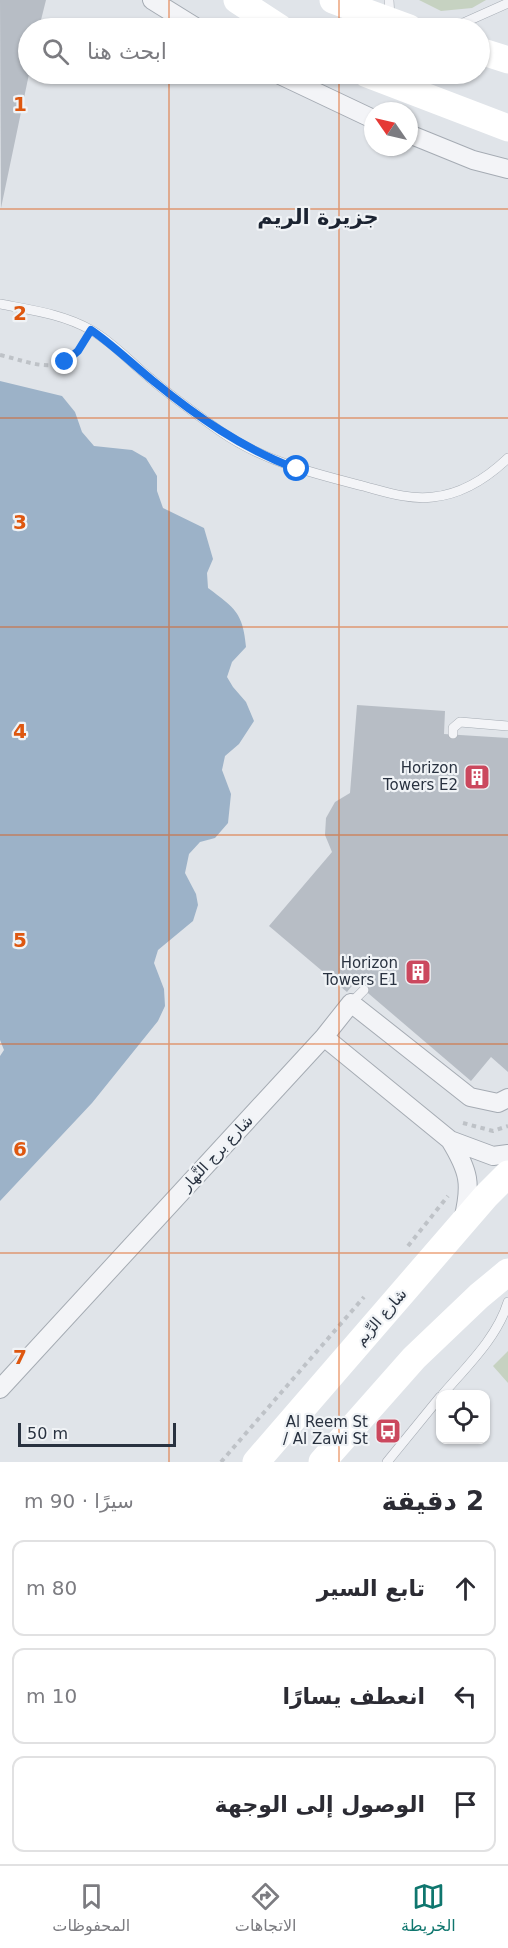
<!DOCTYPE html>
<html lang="ar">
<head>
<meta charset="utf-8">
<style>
	body { margin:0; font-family:"DejaVu Sans",Cairo,sans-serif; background:#f7f7f7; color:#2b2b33; direction:rtl }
	.controls { position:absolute; right:18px; bottom:18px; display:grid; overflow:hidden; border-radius:12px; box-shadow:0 2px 4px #0004 }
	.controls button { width:54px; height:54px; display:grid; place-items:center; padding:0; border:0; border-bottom:2px solid #e1e1e2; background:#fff; color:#2b2b33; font:30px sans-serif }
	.compass { position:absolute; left:364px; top:102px; width:54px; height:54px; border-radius:50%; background:#fff; box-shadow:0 2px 4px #0004; rotate:304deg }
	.scale { position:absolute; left:18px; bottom:15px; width:158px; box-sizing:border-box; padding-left:6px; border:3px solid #293240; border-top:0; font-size:16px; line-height:21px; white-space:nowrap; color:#293240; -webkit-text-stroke:4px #f0f3f6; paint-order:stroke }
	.stop { position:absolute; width:18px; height:18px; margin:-14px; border:4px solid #1a73e8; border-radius:50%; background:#fff }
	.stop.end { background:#1a73e8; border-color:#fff; box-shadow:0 2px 6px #0008 }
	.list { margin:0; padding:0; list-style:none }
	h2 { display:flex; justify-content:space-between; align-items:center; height:78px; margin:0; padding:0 24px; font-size:26px }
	h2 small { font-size:20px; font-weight:400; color:#7c7c81 }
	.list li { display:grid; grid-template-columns:39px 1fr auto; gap:18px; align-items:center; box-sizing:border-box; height:96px; margin:0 12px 12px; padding:0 12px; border:2px solid #e1e1e2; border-radius:12px }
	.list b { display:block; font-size:22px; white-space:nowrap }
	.list em { font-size:20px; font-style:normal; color:#7c7c81 }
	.icon { flex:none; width:33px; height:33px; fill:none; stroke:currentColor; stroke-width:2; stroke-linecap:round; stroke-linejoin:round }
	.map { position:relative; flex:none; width:508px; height:1462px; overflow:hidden; direction:ltr }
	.search { position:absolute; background:#fff; box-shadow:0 2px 4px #0004; left:18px; right:18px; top:18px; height:66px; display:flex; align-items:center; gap:15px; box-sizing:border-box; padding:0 21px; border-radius:33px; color:#7c7c81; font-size:22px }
	.sheet { height:402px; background:#fff }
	nav { display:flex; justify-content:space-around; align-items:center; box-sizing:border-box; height:84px; border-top:2px solid #e1e1e2; background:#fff; font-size:16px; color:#7c7c81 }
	nav a { display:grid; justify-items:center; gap:3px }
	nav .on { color:#0f766e }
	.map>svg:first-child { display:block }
	.green { fill:#c6d2c1 }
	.water { fill:#9cb2c8 }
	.building { fill:#b7bdc5 }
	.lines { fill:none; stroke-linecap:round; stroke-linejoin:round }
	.lane-casing { stroke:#a5abb3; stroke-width:10 }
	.street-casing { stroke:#a5abb3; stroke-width:20 }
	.path { stroke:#bec2c7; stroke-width:4; stroke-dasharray:4.5 4.5; stroke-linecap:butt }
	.lane { stroke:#f3f4f7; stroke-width:9 }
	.street { stroke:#f3f4f7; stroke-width:18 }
	.secondary { stroke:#fff; stroke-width:27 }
	.route { stroke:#1a73e8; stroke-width:8 }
	.grid { fill:none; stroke:#de570f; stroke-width:1.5; stroke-opacity:0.55 }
	.labels { text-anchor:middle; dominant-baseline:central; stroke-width:4.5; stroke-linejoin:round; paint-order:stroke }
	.poi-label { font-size:15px; fill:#293240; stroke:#f0f3f6; text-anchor:end }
	.street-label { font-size:15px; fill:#293240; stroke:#f0f3f6 }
	.district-label { font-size:21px; font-weight:bold; fill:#1b2331; stroke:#f0f3f6 }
	.grid-label { font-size:20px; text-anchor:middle; font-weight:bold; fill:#de570f; stroke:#f0f3f6; stroke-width:4.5; stroke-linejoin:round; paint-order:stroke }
</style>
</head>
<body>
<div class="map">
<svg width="508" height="1462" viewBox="0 0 508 1462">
	<rect width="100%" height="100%" fill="#e0e4e9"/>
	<path class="green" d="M419 0H486L472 8 441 11Z
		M508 1351V1383L493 1366Z"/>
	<path class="water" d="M0 381 62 396 75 412 82 432 94 446 132 450 146 458 157 476V491L163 508 204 528 213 559 207 573 208 588C235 608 243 613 246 647L232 662 227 677 233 687 246 702 254 721 239 744 225 756 222 770 231 794 228 823 215 838 200 842 189 854 185 873 196 894 198 905 193 921 158 950 154 963 164 989 165 1006 158 1021 92 1103 0 1201V1056L4 1050 0 1040Z"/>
	<path class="building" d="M0 0H46L39 28H28L29 74 1 208Z
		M357 705 445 711 444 734 508 738V1072L491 1057 471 1081 355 982 347 992 269 926 332 852 325 835 326 818 335 802 350 793Z"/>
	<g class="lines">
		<g class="lane-casing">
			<path id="lane" d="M389 0 390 18
				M452 28 508 3
				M0 304C31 310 63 314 91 330 114 343 131 363 151 379 172 397 196 414 220 431 263 461 312 473 363 486 386 492 409 500 433 497 463 494 487 478 508 458
				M453 734V728L460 722 508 726
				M351 1003 364 990
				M443 1394C466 1367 497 1338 508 1302
				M387 1462 440 1397"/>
		</g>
		<g class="street-casing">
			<path id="street" d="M152 0 197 28
				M278 74 373 119
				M409 134 473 160 508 169
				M324 1037 450 1140 493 1156 508 1154
				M450 1140C469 1171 472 1184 463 1220
				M0 1389 324 1037 351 1003 470 1097 498 1103 508 1098"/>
		</g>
		<path class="path" d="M0 355C35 363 62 379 84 341
			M463 1123 493 1131 508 1126
			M408 1246 448 1196
			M221 1462 364 1297"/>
		<use href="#lane" class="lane"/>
		<use href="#street" class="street"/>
		<path class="secondary" d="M237 0 280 28
			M333 0 409 28
			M480 51 508 60
			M367 74 508 128
			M256 1462 486 1196 508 1174
			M322 1462 414 1358 479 1296 508 1272"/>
	</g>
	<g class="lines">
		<path class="route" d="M65 362 78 351 91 330C113 345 131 363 152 380 196 416 243 449 297 469"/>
	</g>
	<path class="grid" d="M169 0V28M339 0V28M169 74V1462M339 74V1462M0 209H508M0 418H508M0 627H508M0 835H508M0 1044H508M0 1253H508"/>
	<defs>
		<g id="building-square" transform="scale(1.35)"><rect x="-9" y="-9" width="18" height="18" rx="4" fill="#cb485e" stroke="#f0f3f6"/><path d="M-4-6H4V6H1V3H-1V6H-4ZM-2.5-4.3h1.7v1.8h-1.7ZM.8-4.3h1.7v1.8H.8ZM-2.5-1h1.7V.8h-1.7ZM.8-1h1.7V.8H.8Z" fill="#fff"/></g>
		<g id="bus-square" transform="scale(1.35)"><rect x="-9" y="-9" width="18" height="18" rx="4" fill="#cb485e" stroke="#f0f3f6"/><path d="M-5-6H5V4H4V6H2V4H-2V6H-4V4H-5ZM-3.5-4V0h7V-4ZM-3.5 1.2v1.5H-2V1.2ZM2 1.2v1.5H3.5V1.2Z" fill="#fff"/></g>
	</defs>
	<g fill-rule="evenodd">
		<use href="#building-square" x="477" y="777"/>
		<use href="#building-square" x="418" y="972"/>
		<use href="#bus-square" x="388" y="1431"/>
	</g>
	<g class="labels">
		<g class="poi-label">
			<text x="458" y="768">Horizon<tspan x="458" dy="17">Towers E2</tspan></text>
			<text x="398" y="963">Horizon<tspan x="398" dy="17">Towers E1</tspan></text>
			<text x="368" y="1422">Al Reem St<tspan x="368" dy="17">/ Al Zawi St</tspan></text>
		</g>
		<g class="street-label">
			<text transform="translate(217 1153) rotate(-47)">شارع برج النَّهار</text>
			<text transform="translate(381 1317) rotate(-49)">شارع الرِّيم</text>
		</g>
		<g class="district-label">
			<text x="318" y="217">جزيرة الريم</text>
		</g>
	</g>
	<g class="grid-label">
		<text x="20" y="111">1</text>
		<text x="20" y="320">2</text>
		<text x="20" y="529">3</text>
		<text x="20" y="738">4</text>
		<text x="20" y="947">5</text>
		<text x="20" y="1156">6</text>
		<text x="20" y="1364">7</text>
	</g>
</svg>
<div class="controls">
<button><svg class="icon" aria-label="locate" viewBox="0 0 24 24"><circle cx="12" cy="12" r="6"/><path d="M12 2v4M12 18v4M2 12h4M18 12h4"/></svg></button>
</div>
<svg class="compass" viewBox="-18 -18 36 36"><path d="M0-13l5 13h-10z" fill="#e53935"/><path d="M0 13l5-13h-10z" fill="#7c7c81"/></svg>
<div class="scale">50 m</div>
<div class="stop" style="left:297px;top:469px"></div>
<div class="stop end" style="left:65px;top:362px"></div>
<div class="search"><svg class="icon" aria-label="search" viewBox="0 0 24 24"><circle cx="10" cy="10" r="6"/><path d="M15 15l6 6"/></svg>ابحث هنا</div>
</div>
<section class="sheet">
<h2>2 دقيقة<small>سيرًا · 90 m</small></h2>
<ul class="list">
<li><svg class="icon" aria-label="ahead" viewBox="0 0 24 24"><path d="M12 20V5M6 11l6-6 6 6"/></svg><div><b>تابع السير</b></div><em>80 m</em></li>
<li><svg class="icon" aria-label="left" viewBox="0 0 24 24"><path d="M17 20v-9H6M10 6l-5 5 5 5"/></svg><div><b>انعطف يسارًا</b></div><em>10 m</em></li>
<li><svg class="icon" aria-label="arrive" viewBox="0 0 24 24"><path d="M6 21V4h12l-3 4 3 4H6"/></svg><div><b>الوصول إلى الوجهة</b></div></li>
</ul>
</section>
<nav>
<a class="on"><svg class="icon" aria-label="map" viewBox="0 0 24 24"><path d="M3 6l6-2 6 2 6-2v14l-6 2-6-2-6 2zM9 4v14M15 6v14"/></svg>الخريطة</a>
<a><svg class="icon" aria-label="directions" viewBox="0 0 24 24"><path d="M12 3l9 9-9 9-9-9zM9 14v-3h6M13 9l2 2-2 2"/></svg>الاتجاهات</a>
<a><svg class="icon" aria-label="saved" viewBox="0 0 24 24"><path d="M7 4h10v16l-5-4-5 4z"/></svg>المحفوظات</a>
</nav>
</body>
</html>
